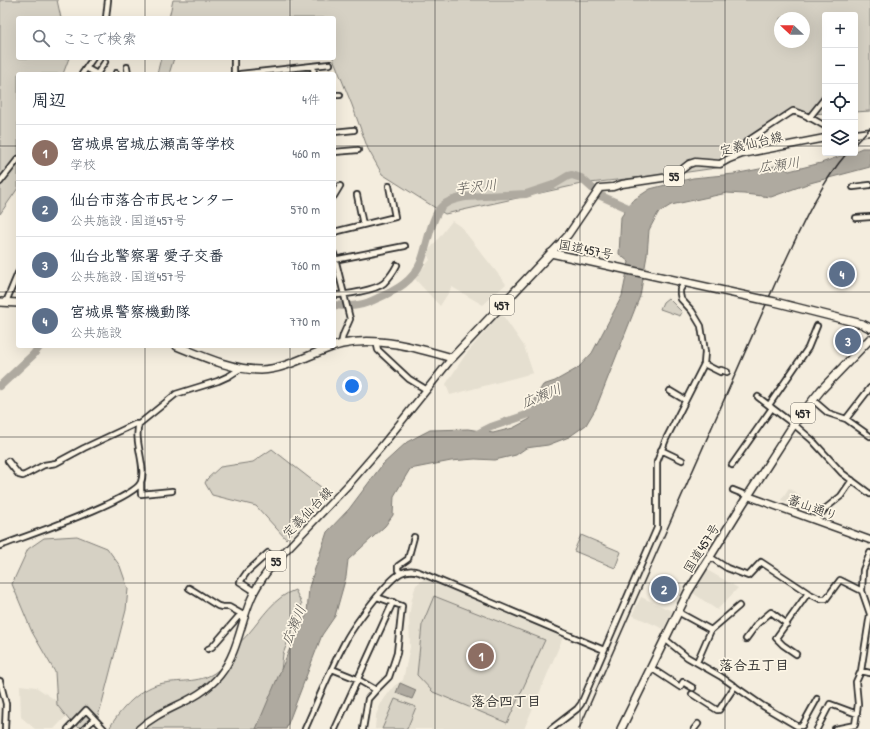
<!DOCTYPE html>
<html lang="ja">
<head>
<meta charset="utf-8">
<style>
	body { margin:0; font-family:"Patrick Hand","Klee One",sans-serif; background:#f2f2f3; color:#1f2937 }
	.controls { position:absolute; right:12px; top:12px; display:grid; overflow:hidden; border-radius:4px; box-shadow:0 4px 16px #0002 }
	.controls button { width:36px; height:36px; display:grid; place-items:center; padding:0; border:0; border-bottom:1px solid #e0e1e3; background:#fff; color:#1f2937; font:20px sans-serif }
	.compass { position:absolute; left:774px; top:12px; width:36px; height:36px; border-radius:50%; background:#fff; box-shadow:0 4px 16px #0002; rotate:292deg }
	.you { position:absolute; left:352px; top:386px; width:14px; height:14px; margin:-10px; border:3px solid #fff; border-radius:50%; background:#1a73e8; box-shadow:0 0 0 6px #1a73e833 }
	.badge { display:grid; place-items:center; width:26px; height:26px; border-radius:50%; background:#b45309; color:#fff; font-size:13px; font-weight:700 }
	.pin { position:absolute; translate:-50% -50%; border:2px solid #fff; box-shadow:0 1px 4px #0006 }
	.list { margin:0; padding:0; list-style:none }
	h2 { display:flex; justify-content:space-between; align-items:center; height:52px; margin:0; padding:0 16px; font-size:17px }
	h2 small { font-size:13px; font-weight:400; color:#747a83 }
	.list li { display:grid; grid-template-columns:26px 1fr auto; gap:12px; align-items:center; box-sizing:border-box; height:56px; padding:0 16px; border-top:1px solid #e0e1e3 }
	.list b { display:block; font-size:15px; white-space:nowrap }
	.list p { margin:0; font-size:13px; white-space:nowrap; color:#747a83 }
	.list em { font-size:13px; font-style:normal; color:#747a83 }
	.icon { flex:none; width:22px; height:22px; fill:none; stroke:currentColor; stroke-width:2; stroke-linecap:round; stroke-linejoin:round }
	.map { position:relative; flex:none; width:870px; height:729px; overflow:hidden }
	.search { position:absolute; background:#fff; box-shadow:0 4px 16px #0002; left:16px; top:16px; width:320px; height:44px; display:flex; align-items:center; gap:10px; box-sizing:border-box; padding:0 14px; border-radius:4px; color:#747a83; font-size:15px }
	.panel { position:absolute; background:#fff; box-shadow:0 4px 16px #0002; left:16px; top:72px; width:320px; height:276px; border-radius:4px }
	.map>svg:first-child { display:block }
	.built { fill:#e5dfd0 }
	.green { fill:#d6d1c4; stroke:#807e78; fill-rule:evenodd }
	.water { fill:#afaaa0; stroke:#7a7771 }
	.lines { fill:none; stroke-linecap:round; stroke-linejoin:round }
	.river { stroke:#afaaa0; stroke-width:8 }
	.minor-casing { stroke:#2b2b2b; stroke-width:8 }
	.major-casing { stroke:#2b2b2b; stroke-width:9 }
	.highway-casing { stroke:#2b2b2b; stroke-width:10 }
	.minor { stroke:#fcf5e5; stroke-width:4.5 }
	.major { stroke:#fcf5e5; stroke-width:6 }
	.highway { stroke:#fcf5e5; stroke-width:7 }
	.rail { stroke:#2b2b2b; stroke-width:1.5 }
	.highway-bridge-casing { stroke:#2b2b2b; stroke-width:10; stroke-linecap:butt }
	.highway-bridge { stroke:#fcf5e5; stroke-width:7 }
	.grid { fill:none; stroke:#2b2b2b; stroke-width:1; stroke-opacity:0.55 }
	.labels { text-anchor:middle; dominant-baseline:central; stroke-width:3.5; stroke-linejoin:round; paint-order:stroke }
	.shield { fill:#fcf5e5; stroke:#6a6863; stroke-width:1 }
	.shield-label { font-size:12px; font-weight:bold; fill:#2b2b2b }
	.street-label { font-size:13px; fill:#2b2b2b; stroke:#fcf5e5 }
	.water-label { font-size:14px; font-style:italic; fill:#595754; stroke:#fcf5e5 }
	.neighbourhood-label { font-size:14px; font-weight:bold; fill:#2b2b2b; stroke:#fcf5e5 }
</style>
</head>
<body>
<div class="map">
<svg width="870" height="729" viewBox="0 0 870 729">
	<rect width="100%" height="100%" fill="#f4edde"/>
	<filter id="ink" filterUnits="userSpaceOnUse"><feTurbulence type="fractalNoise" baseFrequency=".025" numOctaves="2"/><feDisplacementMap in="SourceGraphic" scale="8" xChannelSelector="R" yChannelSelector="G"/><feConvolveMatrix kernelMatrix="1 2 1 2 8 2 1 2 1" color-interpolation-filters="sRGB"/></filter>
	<g filter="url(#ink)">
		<path class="built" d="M452 221 461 227 506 284 483 305 452 287 440 306 414 278 430 260 427 253Z
			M501 313 524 346 533 373 450 395 446 384 466 354Z
			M789 488 801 496 795 505 781 500Z
			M707 570 738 588 717 610 693 593Z
			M425 578 564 635 524 729H375L376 715 381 703 394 686 403 680 410 647 409 617 412 598 416 585Z
			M641 597 672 611 664 629 632 615Z
			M20 685 36 687 67 708 76 706 54 729H35L21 717Z"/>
		<path class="green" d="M0 0H57L61 18H18V58H69L63 74H18V188L0 214Z
			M173 0H870V111L855 112V15H825V113L791 116 765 132 723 167 688 172 581 184 445 214 382 174 368 149 352 105 333 58 334 18H169ZM780 18H804V42H780Z
			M161 58H174L169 74H157Z
			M668 298 682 312 680 316 660 309 663 302Z
			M272 449 326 491 286 539 256 506 212 495 205 483 207 479 220 467 253 462Z
			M581 535 621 552 615 568 574 551Z
			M77 536 107 548 120 566 128 589 126 610 102 703 96 723 88 729 73 725 57 705 55 672 32 632 12 584 28 549 44 538Z
			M295 590 302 604 283 654 274 729H109C119 710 142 686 164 683 182 680 202 683 217 671 225 665 230 654 236 646 240 642 245 638 249 633 262 618 274 597 295 590Z
			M434 596 545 640 507 723 433 692 417 675 422 625Z
			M395 699 416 707 407 729H382Z"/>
		<path class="water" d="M862 148H870V167L810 183 771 197 744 194 727 193 671 205 658 213 649 230 647 255 640 296 596 408 586 425 569 437 548 445 526 448 516 455 495 460 475 459 451 461 410 469 394 496 393 515 385 526 348 560 346 577 335 616 322 635 286 729H256L296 634 307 614 309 587 327 532 349 509 382 465 407 442 430 430 468 429 493 433 513 428 530 419 536 396 543 385 555 381 578 368 592 353 622 296 629 262 619 254 621 217 632 201 650 189 693 178 734 174 780 165 789 171 821 163 849 153H855V151Z
			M400 683 416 690 412 699 396 693Z"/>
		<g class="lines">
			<path class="river" d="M334 305C342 306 350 307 358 305 365 304 372 301 378 298 397 290 413 281 421 262 427 247 430 222 439 210 445 201 456 199 465 197L526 194 553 185 568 176 572 175 581 178 601 196 637 212
				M0 386 33 355 40 346
				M473 436 491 427 541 410"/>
			<g class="minor-casing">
				<path id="minor" d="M106 18 108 0
					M313 66 314 74
					M127 67 128 74
					M86 68 97 74
					M82 74 93 58
					M97 74 105 62
					M116 74V73
					M234 74V58
					M240 74 330 64
					M334 95H340
					M809 118 825 98
					M334 132 354 130
					M334 152 358 150
					M746 153V142L793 111C806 114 814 120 825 126
					M0 182 18 159
					M853 187 870 185
					M357 195 363 225
					M334 196 340 186
					M856 218 870 217
					M334 232 395 217 389 186
					M334 254 350 319 343 335 341 344
					M334 260 405 246
					M334 295C345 295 376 290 384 283 389 278 394 271 397 265
					M6 302 18 273
					M376 341 378 350 409 379 427 390
					M704 364 720 372 721 370 727 372
					M670 391 685 400
					M758 397 771 407
					M813 400 828 413 846 419 870 436
					M769 405 808 348 817 326
					M846 419 870 388
					M661 450 682 460
					M8 461 19 475 23 476 44 465 56 463 84 448 135 424H139
					M732 465 772 408 797 427 812 440 842 473 870 494
					M141 483V494L172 491
					M733 490 748 496
					M815 520 826 508 841 496 852 480
					M0 546C23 537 134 500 141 482 147 467 133 441 139 424L176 394 218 381 229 376 240 369
					M710 557 727 568 748 576 761 562 808 593 820 599H826L840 580 862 591 863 570 870 553
					M401 573 398 570V566L408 559 414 537
					M189 588 218 606 222 607H229L245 616
					M254 591 240 582 247 572 268 553
					M678 612 711 630 697 662
					M711 630 739 606
					M665 639 687 657 720 676 763 706 797 726H802L817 699
					M746 639 757 624 771 612 787 624
					M208 649 212 647 238 617 245 616
					M796 654 783 645 776 638 808 593
					M651 668 680 687 683 682 693 688
					M332 669 357 679 376 690 389 677 397 653 402 606 377 597
					M861 671 870 614 862 591
					M0 681 6 704 5 729
					M692 694 717 710H719L735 686
					M68 729 86 710 104 729
					M84 729 94 719
					M305 729C318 700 330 670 345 642 352 628 387 580 401 573 407 570 413 570 419 572L604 650
					M335 729 393 602
					M363 729 368 699 376 690
					M551 729 577 709 581 704 657 528V462L666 439 704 364 705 352 701 326 692 311 681 299 680 294V290L684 283
					M694 729 698 724
					M817 729 830 704 857 714
					M835 729 855 725 858 704 856 682 861 671 870 673"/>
			</g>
			<g class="major-casing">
				<path id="major" d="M855 134 870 132
					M551 253 568 235 600 188 613 187 622 184 669 177 675 175 689 164 695 162 720 164 729 159 742 154 825 138
					M748 496 870 540
					M139 729C163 706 198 703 220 675 238 652 240 625 251 599 256 586 264 576 272 565L349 484 381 447 452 358"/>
			</g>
			<g class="highway-casing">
				<path id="highway" d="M0 302 18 303
					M775 302 862 324 870 328
					M177 346C204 357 232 370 261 370 290 369 315 350 342 344 378 336 418 348 452 358L551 253 765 300
					M621 729 688 592 742 505 794 424 813 400 821 390 870 339"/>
			</g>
			<use href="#minor" class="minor"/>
			<use href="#major" class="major"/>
			<use href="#highway" class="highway"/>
			<path class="rail" d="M855 144 870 128
				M579 729 782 268C801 228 818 187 847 153"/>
			<g class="highway-bridge-casing">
				<path id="highway-bridge" d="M765 300 775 302"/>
			</g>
			<use href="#highway-bridge" class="highway-bridge"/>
		</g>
	</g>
	<path class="grid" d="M145 0V18M290 0V18M435 0V729M580 0V729M725 0V729M145 58V74M290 58V74M0 146H18M334 146H825M855 146H870M0 292H18M334 292H870M145 346V729M290 346V729M0 437H870M0 583H870"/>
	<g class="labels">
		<g class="shield">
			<rect x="664" y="166" width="20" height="20" rx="3"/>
			<rect x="490" y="295" width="24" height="20" rx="3"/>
			<rect x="791" y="403" width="24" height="20" rx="3"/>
			<rect x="266" y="551" width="20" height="20" rx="3"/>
		</g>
		<g class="shield-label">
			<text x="674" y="176">55</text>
			<text x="502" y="305">457</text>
			<text x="803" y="413">457</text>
			<text x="276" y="561">55</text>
		</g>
		<g class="street-label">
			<text transform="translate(751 143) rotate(-14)">定義仙台線</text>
			<text transform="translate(586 249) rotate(11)">国道457号</text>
			<text transform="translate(813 507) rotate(20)">蕃山通り</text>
			<text transform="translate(307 512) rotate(-46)">定義仙台線</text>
			<text transform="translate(701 548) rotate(-58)">国道457号</text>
		</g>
		<g class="water-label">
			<text transform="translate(779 164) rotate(-7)">広瀬川</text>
			<text transform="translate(476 186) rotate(-6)">芋沢川</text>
			<text transform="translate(541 395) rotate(-22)">広瀬川</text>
			<text transform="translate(293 625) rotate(-67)">広瀬川</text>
		</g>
		<g class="neighbourhood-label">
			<text x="754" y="664">落合五丁目</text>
			<text x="506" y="700">落合四丁目</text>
		</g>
	</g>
</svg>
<div class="controls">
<button>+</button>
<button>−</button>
<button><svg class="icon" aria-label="locate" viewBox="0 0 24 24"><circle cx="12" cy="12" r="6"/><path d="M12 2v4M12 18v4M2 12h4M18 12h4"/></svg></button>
<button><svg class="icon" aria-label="layers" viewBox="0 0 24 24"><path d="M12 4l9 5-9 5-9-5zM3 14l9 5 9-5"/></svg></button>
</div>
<svg class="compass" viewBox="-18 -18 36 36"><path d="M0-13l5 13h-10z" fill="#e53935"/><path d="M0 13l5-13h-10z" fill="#747a83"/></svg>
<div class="you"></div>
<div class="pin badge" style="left:481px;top:656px;background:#8d6e63">1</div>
<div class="pin badge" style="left:664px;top:589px;background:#5c6f8a">2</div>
<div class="pin badge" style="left:848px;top:341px;background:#5c6f8a">3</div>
<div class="pin badge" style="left:842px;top:274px;background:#5c6f8a">4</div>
<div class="search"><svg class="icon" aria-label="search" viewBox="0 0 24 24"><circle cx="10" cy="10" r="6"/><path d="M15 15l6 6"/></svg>ここで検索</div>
<section class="panel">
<h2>周辺<small>4件</small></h2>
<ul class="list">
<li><span class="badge" style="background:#8d6e63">1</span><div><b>宮城県宮城広瀬高等学校</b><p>学校</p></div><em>460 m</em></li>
<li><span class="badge" style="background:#5c6f8a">2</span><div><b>仙台市落合市民センター</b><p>公共施設 · 国道457号</p></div><em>570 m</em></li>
<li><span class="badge" style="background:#5c6f8a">3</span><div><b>仙台北警察署 愛子交番</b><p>公共施設 · 国道457号</p></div><em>760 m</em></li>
<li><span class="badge" style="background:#5c6f8a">4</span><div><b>宮城県警察機動隊</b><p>公共施設</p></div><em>770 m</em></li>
</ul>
</section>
</div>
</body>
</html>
